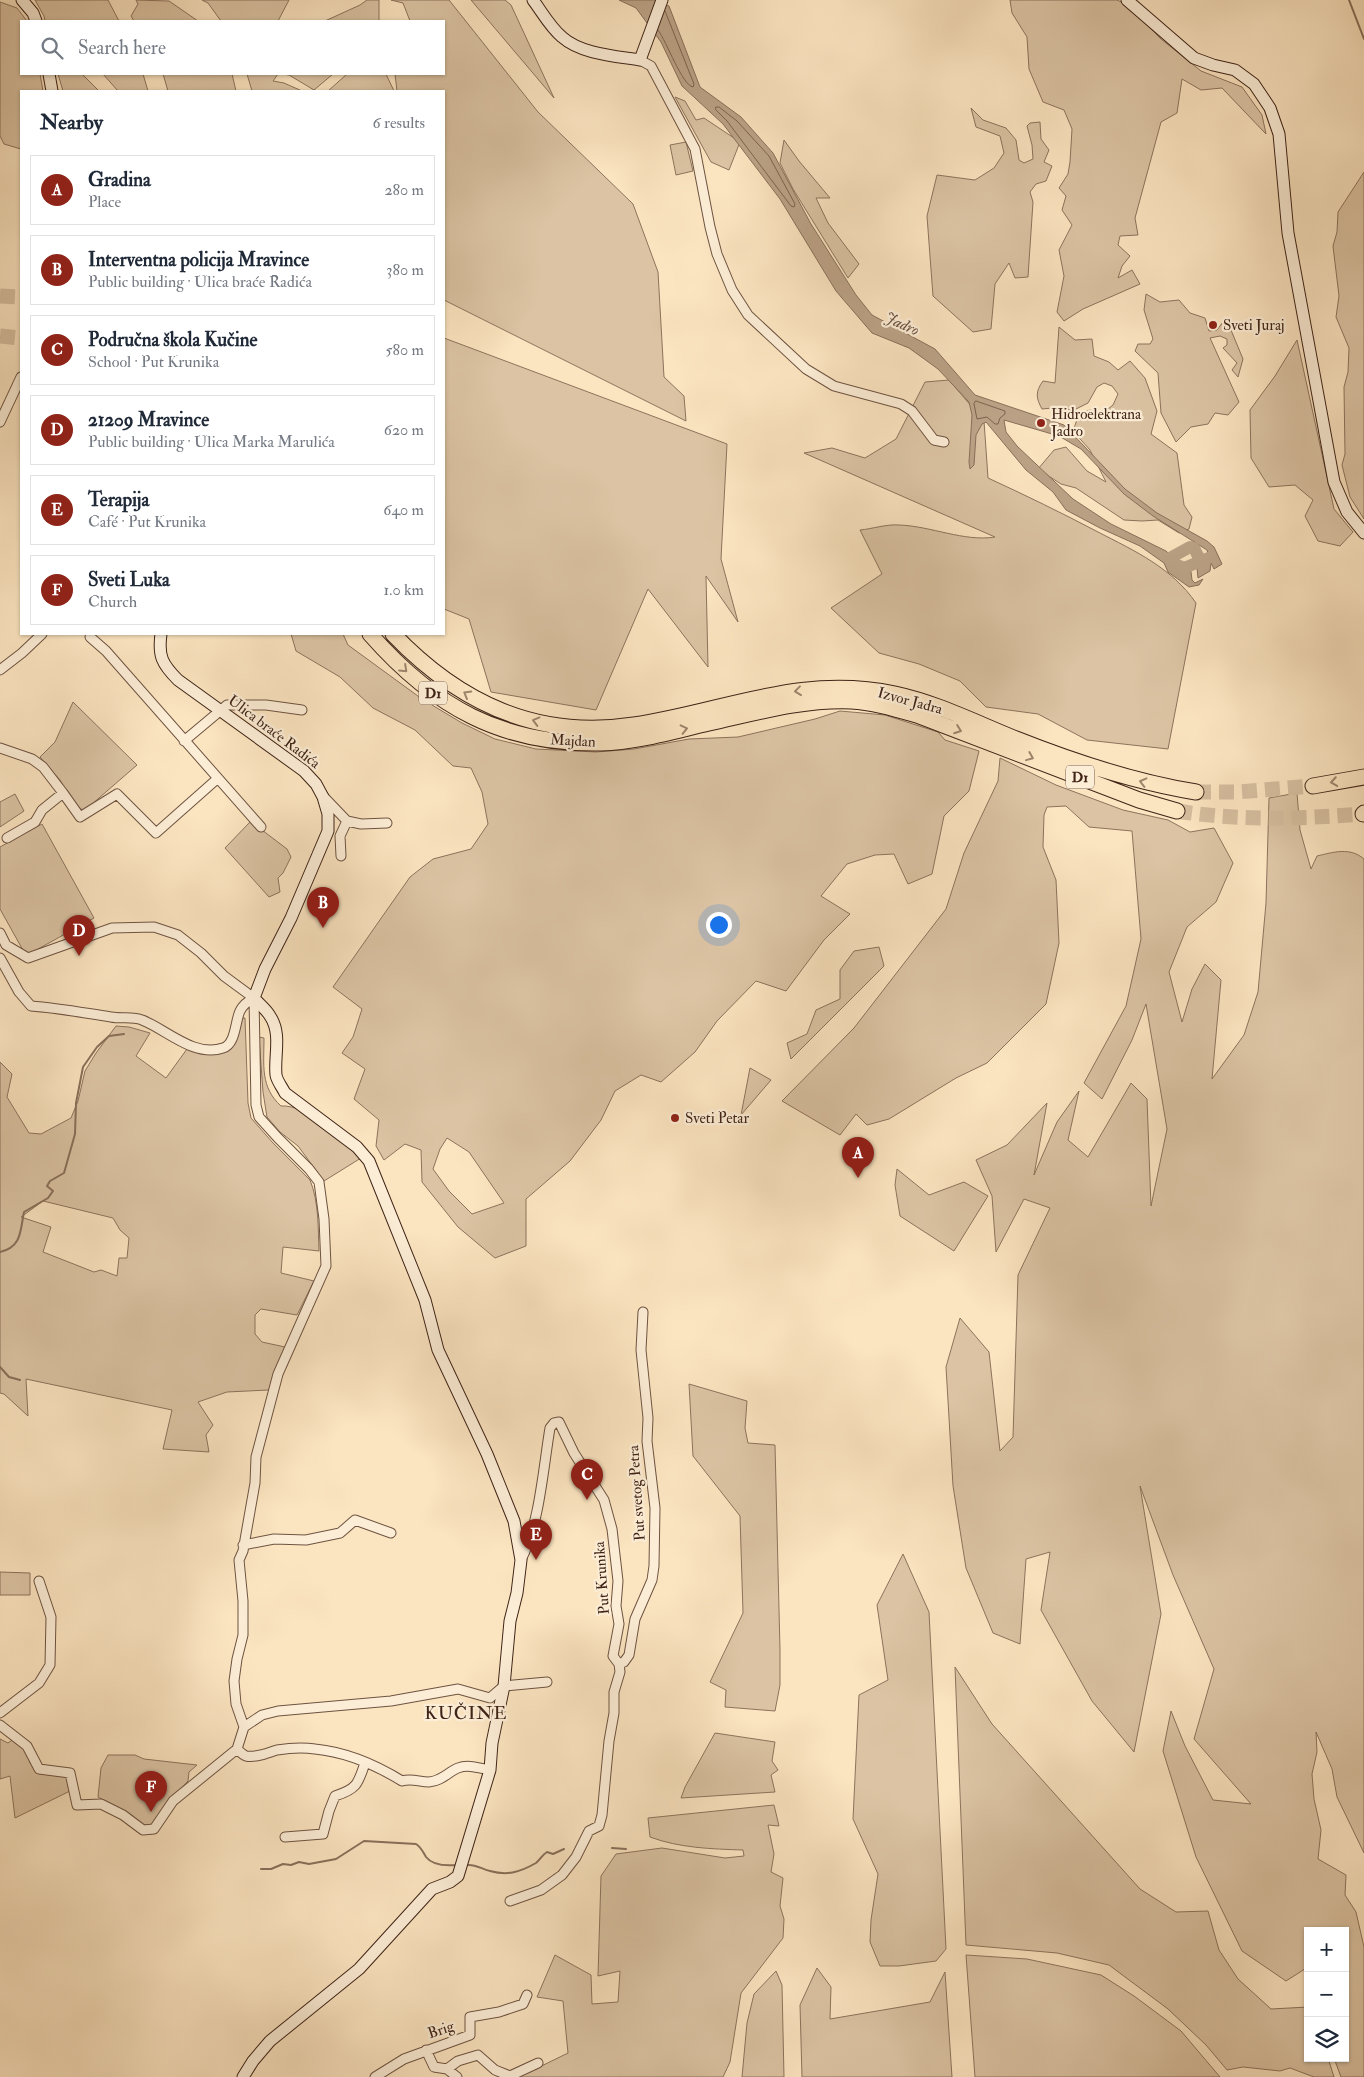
<!DOCTYPE html>
<html lang="en">
<head>
<meta charset="utf-8">
<style>
	body { margin:0; font-family:"IM FELL Double Pica",serif; background:#f2f2f3; color:#1f2937 }
	.controls { position:absolute; right:15px; bottom:15px; display:grid; overflow:hidden; border-radius:0px; box-shadow:0 1px 4px #0004 }
	.controls button { width:45px; height:45px; display:grid; place-items:center; padding:0; border:0; border-bottom:1px solid #e0e1e3; background:#fff; color:#1f2937; font:25px sans-serif }
	.you { position:absolute; left:718px; top:924px; width:18px; height:18px; margin:-12px; border:4px solid #fff; border-radius:50%; background:#1a73e8; box-shadow:0 0 0 8px #1a73e833 }
	.badge { display:grid; place-items:center; width:32px; height:32px; border-radius:50%; background:#8f2418; color:#fff; font-size:16px; font-weight:700 }
	.pin { position:absolute; translate:-50% -41px; filter:drop-shadow(0 1px 2px #0008) }
	.pin::after { content:''; position:absolute; top:26px; width:18px; height:15px; background:inherit; clip-path:polygon(0 0,100% 0,50% 100%) }
	.list { margin:0; padding:0; list-style:none }
	h2 { display:flex; justify-content:space-between; align-items:center; height:65px; margin:0; padding:0 20px; font-size:21px }
	h2 small { font-size:16px; font-weight:400; color:#747a83 }
	.list li { display:grid; grid-template-columns:32px 1fr auto; gap:15px; align-items:center; box-sizing:border-box; height:70px; margin:0 10px 10px; padding:0 10px; border:1px solid #e0e1e3; border-radius:0px }
	.list b { display:block; font-size:19px; white-space:nowrap }
	.list p { margin:0; font-size:16px; white-space:nowrap; color:#747a83 }
	.list em { font-size:16px; font-style:normal; color:#747a83 }
	.icon { flex:none; width:28px; height:28px; fill:none; stroke:currentColor; stroke-width:2; stroke-linecap:round; stroke-linejoin:round }
	.map { position:relative; flex:none; width:1364px; height:2077px; overflow:hidden }
	.search { position:absolute; background:#fff; box-shadow:0 1px 4px #0004; left:20px; top:20px; width:425px; height:55px; display:flex; align-items:center; gap:12px; box-sizing:border-box; padding:0 18px; border-radius:0px; color:#747a83; font-size:19px }
	.panel { position:absolute; background:#fff; box-shadow:0 1px 4px #0004; left:20px; top:90px; width:425px; height:545px; border-radius:0px }
	.map>svg:first-child { display:block }
	.green { fill:#dbc3a3; stroke:#8d735c; fill-rule:evenodd }
	.water { fill:#bba286; stroke:#896f59 }
	.lines { fill:none; stroke-linecap:round; stroke-linejoin:round }
	.shore { stroke:#7d624e; stroke-width:1 }
	.stream { stroke:#896f59; stroke-width:2 }
	.river { stroke:#bba286; stroke-width:12 }
	.highway-tunnel { stroke:#d5bd9e; stroke-width:15; stroke-dasharray:15 8; stroke-linecap:butt }
	.street-casing { stroke:#6e5340; stroke-width:11 }
	.secondary-casing { stroke:#3f2316; stroke-width:13 }
	.highway-casing { stroke:#3f2316; stroke-width:17 }
	.street { stroke:#fcedd6; stroke-width:9 }
	.secondary { stroke:#fcedd6; stroke-width:11 }
	.highway { stroke:#fbe4c0; stroke-width:15 }
	.oneway { stroke:#9d846b }
	.poi-dot { fill:#8f2418; stroke:#fcedd6; stroke-width:2 }
	.labels { text-anchor:middle; dominant-baseline:central; stroke-width:4.5; stroke-linejoin:round; paint-order:stroke }
	.shield { fill:#fcedd6; stroke:#786050; stroke-width:1 }
	.shield-label { font-size:14px; font-weight:bold; fill:#3f2316 }
	.poi-label { font-size:15px; fill:#3f2316; stroke:#fcedd6; text-anchor:start }
	.street-label { font-size:15px; fill:#3f2316; stroke:#fcedd6 }
	.water-label { font-size:16px; font-style:italic; fill:#6a4f3d; stroke:#fcedd6 }
	.quarter-label { font-size:18px; letter-spacing:1px; fill:#3f2316; stroke:#fcedd6 }
</style>
</head>
<body>
<div class="map">
<svg width="1364" height="2077" viewBox="0 0 1364 2077">
	<rect width="100%" height="100%" fill="#fbe4c0"/>
	<filter id="stains"><feTurbulence type="fractalNoise" baseFrequency=".004" numOctaves="4"/><feColorMatrix values="0 0 0 0 .2 0 0 0 0 .09 0 0 0 0 .02 0 0 0 .5 -.17"/></filter>
	<radialGradient id="worn" r=".72"><stop offset=".6" stop-color="#630" stop-opacity="0"/><stop offset="1" stop-color="#630" stop-opacity=".3"/></radialGradient>
	<path class="green" d="M35 0H108L119 21H45L44 16Z
		M136 0 169 1 198 21H134L131 16 138 4Z
		M202 0H289L278 21H221L208 3Z
		M367 0H379V21H325L360 5Z
		M391 0H449L538 112 633 204 658 272 664 377 684 396 686 421 444 300V91H397L395 74H444V21H410L403 3Z
		M471 0H505L511 5 554 98Z
		M1010 0H1117L1128 5 1161 39 1201 71 1242 87 1262 115 1266 134 1222 88 1201 90 1182 79 1177 113 1161 122 1135 218 1138 235 1120 236 1118 245 1130 256 1122 266 1118 278 1132 270 1140 284 1083 309 1064 321 1057 312 1064 276 1059 250 1072 225 1062 210 1066 196 1059 188 1068 174 1070 162 1072 129 1064 110 1043 102 1029 69 1027 37 1012 13Z
		M0 2 17 8 27 21H21V74H40L43 91H21V149L4 144 0 136Z
		M58 74H82L99 91H63Z
		M103 74H143L148 91H118Z
		M163 74H232L236 91H168Z
		M247 74H278L273 81 284 83 302 91H252Z
		M282 74H333L314 90 289 75Z
		M347 74H386L394 91H328Z
		M675 97 685 101 696 120 704 118 740 142 729 170 711 162Z
		M971 108 983 120 1006 128 1016 140 1019 160 1024 163 1033 159 1032 145 1027 126 1030 123 1040 122 1041 139 1049 150 1044 162 1052 166 1046 181 1036 184 1030 192 1033 202 1028 277 1015 278 1009 263 995 284 991 329 973 332 933 296 927 216 937 175 975 180 994 168 1004 153 1000 136 976 127Z
		M784 140 799 161 830 198H816L828 223 859 264 848 278 793 189 780 163Z
		M686 142 693 171 676 175 670 145Z
		M1364 172V519L1350 497 1342 465 1345 454 1344 387 1348 372 1349 348 1336 317 1339 296 1333 246 1337 232 1338 212Z
		M1146 294 1160 302 1179 300 1190 313 1205 318 1209 331 1217 330 1226 318 1243 359 1238 377 1232 370 1237 363 1223 348 1227 345V339L1220 336 1210 338 1239 402 1228 415 1215 413 1208 424 1191 427 1176 442 1161 413 1158 373 1135 351 1138 344H1150L1153 339 1144 310Z
		M1059 327 1075 340 1092 339 1094 356 1109 362 1118 370 1130 361 1145 378 1157 411 1151 434 1177 453 1184 505 1192 517 1189 529 1179 533 1158 520 1142 521 1124 520 1076 488 1061 484 1038 469 1054 450 1066 447 1087 471 1106 482 1090 450 1073 431 1079 414 1090 410 1103 413 1113 405 1118 394 1112 386 1104 383 1097 387 1088 403 1072 411 1063 407 1042 409C1036 398 1035 392 1043 381L1055 383Z
		M444 338 727 444 721 559 738 622 706 576 708 667 648 589 596 710 491 692 469 619 444 609Z
		M1297 340 1334 509 1353 532 1340 546 1318 541 1305 516 1313 500 1295 485 1269 487 1251 458 1250 410 1275 376Z
		M949 380 984 421 988 478C1025 495 1062 513 1098 532 1135 551 1172 568 1196 603L1168 749 1087 740 1038 714 986 707 960 681 919 664 879 653 831 608 882 574 860 530C872 529 886 524 899 525 931 526 964 542 995 537L804 453 832 448 865 458 896 439 925 382Z
		M291 634H343L348 645 422 699 462 723 495 739 536 749 596 752 634 749 689 739 738 737 815 719 840 711 885 715 938 732 945 740 979 751 969 791 944 816 932 874 908 884 894 854 875 855 847 864 821 896 850 914 824 940 786 991 756 981 717 1021 695 1052 661 1082 641 1075 615 1091 601 1120 570 1161 526 1199V1246L495 1258 458 1227 422 1182 421 1150 405 1144 384 1160 376 1146 379 1120 354 1099 365 1069 342 1053 353 1037 362 1009 333 987 410 877 433 859 471 849 488 824 482 792 471 768 453 766 415 730 373 708 340 677 296 651ZM447 1138 469 1152 504 1203 472 1214 449 1191 433 1169 440 1149Z
		M73 702 137 765 84 811 75 805 60 780 40 757 55 742Z
		M1000 758 1056 785 1123 810 1168 820 1190 832 1214 828 1233 863 1216 902 1187 927 1169 972 1182 1022 1192 989 1205 964 1221 980 1212 1079 1244 1035 1258 992 1266 903 1269 798 1297 793 1300 830 1311 869 1317 856C1334 852 1350 847 1364 859V1853L1337 1797 1332 1769 1316 1732 1317 1752 1312 1774 1314 1799 1321 1830 1318 1859 1346 1875 1345 1895 1356 1912 1364 1947V2077H1341L1334 2058H1345V2021L1349 2017 1345 2015V1931H1308V1967L1286 1981 1242 1951 1196 1857 1163 1751 1171 1711 1185 1746 1213 1800 1251 1804 1194 1739 1214 1669 1173 1575 1140 1486 1161 1614 1134 1752 1092 1701 1041 1610 1050 1552 1026 1559 1020 1644 993 1633 966 1568 953 1486 946 1367 960 1318 989 1352 1000 1451 1013 1437 1018 1275 1050 1208 1024 1199 996 1252 992 1196 976 1160 1007 1145 1047 1103 1034 1175 1057 1122 1079 1091 1068 1140 1088 1157 1131 1083 1147 1099 1151 1206 1167 1129 1146 1004 1132 1040 1102 1099 1084 1083 1126 1006 1141 939 1132 831 1089 827 1066 806 1047 807 1044 815 1043 847 1056 880 1059 943 1046 1004 987 1063 956 1078 889 1119 867 1125 856 1114 840 1135 782 1101 854 1028 946 909 964 853 998 781Z
		M15 794 24 811 0 827V802Z
		M250 822 259 832 262 830 287 849 291 857 283 873 278 878 280 892 269 897 225 848Z
		M42 824 94 918 29 954 24 952 0 909V847Z
		M879 947 884 966 791 1059 787 1043 807 1034 816 1010 840 999V970L854 951Z
		M240 1018H245L248 1103 251 1118 273 1143 310 1180C319 1202 318 1228 319 1251L283 1247 281 1273 314 1281 297 1315 261 1309 255 1315V1334L262 1342 285 1347 269 1390 227 1392 198 1402 213 1425 206 1435 209 1452 163 1449 172 1410 26 1379 28 1416 4 1394 0 1393V1062L12 1074 7 1097 29 1133 41 1134 71 1118 78 1101 85 1071 96 1053 116 1026 129 1027 150 1033 136 1056 166 1078 187 1049 229 1048ZM43 1201 113 1218 120 1230 129 1238 127 1258H119L117 1276 101 1270 94 1272 43 1252 51 1227 21 1217Z
		M259 1037 264 1038C264 1065 260 1087 281 1106 307 1104 345 1140 361 1158L324 1181 298 1146 280 1132 267 1117 263 1092Z
		M750 1068 771 1080 741 1115Z
		M897 1169 929 1195 964 1182 988 1196 954 1251 900 1216 895 1185Z
		M689 1384 747 1401 745 1428 748 1443 775 1445 780 1650V1685L775 1711 725 1707 726 1690 710 1682 743 1613 740 1516 693 1456Z
		M903 1554 929 1612 946 1949 936 1961 899 1966H880L870 1942 871 1920 878 1874 853 1819 859 1695 888 1680 877 1605Z
		M0 1572 30 1573V1595H0Z
		M955 1667 992 1724 1140 1889 1176 1912 1208 1911 1219 1950 1238 1979 1271 2009 1308 2007V2058H1328L1334 2077H1314L1290 2068 1280 2071 1243 2067 1227 2070 1206 2045 1168 2009 1109 1965 1057 1953 966 1945Z
		M715 1733 775 1742 772 1761 778 1770 771 1775 775 1792 681 1798 685 1787Z
		M15 1738 28 1752 30 1763 34 1767 69 1775 72 1790 15 1818 10 1776 0 1779V1739L8 1743Z
		M108 1755H135L144 1759 197 1765 189 1772 188 1781 176 1794 151 1827 146 1828 137 1823 133 1816 98 1797 101 1768Z
		M774 1805 779 1826 768 1825 774 1854 771 1872 783 1878 780 1906 784 1919 783 1938 741 1993 730 2062 723 2077H519L568 2053 563 2001 537 1997 555 1955 591 1975 592 2004 618 2002 620 1971 598 1976 601 1876 616 1854 662 1848 725 1858 744 1856 743 1850C712 1849 679 1848 650 1837L648 1818Z
		M966 1955 1027 1959 1101 1975 1134 1996 1181 2031 1220 2077H975Z
		M817 1968 831 1987 830 2019 930 2002 945 1972 952 2077H802L800 2005Z
		M776 1971 782 1985 784 2077H742L747 2023 754 1994Z"/>
	<path class="water" d="M619 0H655L669 6 700 87 741 117 773 153 811 224 856 295 872 315 935 349 975 395 1064 425 1125 489 1157 513 1207 541 1214 547 1222 564 1214 569 1211 563 1210 571 1198 578 1196 558 1198 551 1205 556 1208 553 1207 550 1153 516 1124 494 1081 449 1059 436 1004 420 1006 432 1017 446 1073 499 1111 524 1166 551 1182 566 1190 564 1192 580 1195 583 1203 579 1199 585 1189 587 1168 572 1164 563 1140 546 1100 528 1066 510 1053 492 1026 470 986 422 982 424 976 435 974 465 970 469 969 462 972 415 969 402 938 369 909 348 872 333 836 291 780 199 723 124 682 86 661 42 636 8Z"/>
	<g class="lines">
		<path class="shore" d="M658 30C667 42 682 85 693 87L694 84 665 11
			M716 107H719L737 121 769 156 795 204 794 207 791 206 727 121 716 110Z
			M976 401 1005 411V414L1000 418 998 424H995L987 417 977 419 974 404Z"/>
		<path class="stream" d="M1349 0 1364 39
			M0 1252C22 1247 20 1231 24 1212L48 1198 53 1191 47 1186 50 1181 64 1173 75 1134 76 1103 83 1067 97 1047 109 1036 124 1034
			M0 1367 9 1377 20 1380
			M612 1848 626 1849
			M467 1865C476 1864 481 1869 490 1871 508 1876 520 1872 536 1863 540 1860 542 1855 547 1852L553 1854 564 1849
			M261 1869H271L283 1864 291 1865 299 1862 309 1864 336 1859 364 1841 416 1844C421 1847 423 1852 426 1857 433 1866 446 1866 457 1865"/>
		<path class="river" d="M1170 558 1190 547 1194 548 1200 560
			M1175 564 1184 568 1211 557"/>
		<path class="highway-tunnel" d="M0 296 21 297
			M0 336 21 338
			M1196 792H1237L1313 786
			M1177 811C1241 821 1299 819 1363 814"/>
		<g class="street-casing">
			<path id="street" d="M640 60 651 66 695 149 710 227 717 254 732 290 748 315 806 369 834 386 901 404 912 411 934 440 944 442
				M0 422 21 377
				M90 637 106 651 261 827
				M0 670 22 653 42 634
				M184 741 227 705H266L302 710
				M0 748 32 759 43 767 63 793
				M324 797 347 821 361 824 387 823
				M7 838 35 822 42 810 63 793 80 817 117 794 156 833 217 779
				M341 856 340 836 347 821
				M0 933 6 945 28 958 112 928 154 927 178 935 201 953 224 976 254 998
				M0 958 19 992 31 1006C59 1008 84 1013 111 1017 121 1019 133 1016 142 1020 166 1029 194 1058 223 1048 236 1044 235 1021 240 1011 243 1005 248 1001 254 998
				M254 998 256 1105 259 1117 278 1138 309 1169 319 1182 324 1219 326 1266 278 1374 256 1457 255 1483 243 1551 239 1560 243 1601V1635L237 1659 234 1681 236 1704 244 1727 262 1715 278 1711 391 1701 458 1689 490 1698 504 1686 547 1682
				M243 1545 274 1539 306 1540 340 1533 355 1520 391 1533
				M619 1664 624 1662 629 1655 635 1619 652 1580 654 1566 655 1508 647 1441 648 1418 641 1350 643 1312
				M0 1713 39 1683 50 1665 51 1617 39 1581
				M0 1725 27 1746 39 1769 70 1773 77 1805 101 1804 123 1815 143 1830 154 1829 173 1801 237 1749 244 1727
				M237 1749C239 1751 243 1755 246 1756 256 1758 267 1753 277 1750 289 1748 303 1747 315 1749 346 1752 376 1765 402 1781 412 1778 419 1782 429 1782 442 1781 448 1772 458 1768 468 1764 479 1768 490 1770
				M285 1837 323 1834 329 1811 335 1796C357 1789 358 1784 365 1763
				M510 1901 541 1890 562 1875 576 1857 589 1831 599 1826 602 1815 609 1741 614 1713V1692L620 1672 619 1664 613 1656 619 1624 616 1606 618 1581 612 1529 604 1500 574 1453 559 1422 554 1423 550 1428C543 1469 540 1522 521 1560
				M426 2050 434 2067 447 2069 457 2077
				M447 2069 458 2061 478 2055 495 2070 510 2076 538 2063
				M375 2077 404 2059 470 2035V2017L499 2012 523 2004 527 1995"/>
		</g>
		<g class="secondary-casing">
			<path id="secondary" d="M22 0 33 13 36 21
				M533 0C542 12 550 27 562 37 581 54 615 56 640 60L662 0
				M1127 0 1194 58 1213 65 1235 70 1254 84 1270 108 1279 134 1288 233 1334 482 1347 512 1364 533
				M49 74 52 91
				M161 634C158 656 162 664 178 680L304 771 316 784 323 797 328 814V831L291 918 265 969 254 998C259 1004 266 1009 270 1016 282 1034 274 1055 276 1075 277 1081 282 1087 285 1093L357 1147 369 1161 425 1300 438 1350 487 1454 514 1521 521 1560 517 1593 510 1621 504 1686 492 1743 490 1770 458 1876 450 1882 432 1889 359 1969 270 2041 253 2061 243 2077"/>
		</g>
		<g class="highway-casing">
			<path id="highway" d="M370 634C434 707 502 745 601 743 637 742 674 731 709 723 755 713 803 699 851 701 873 702 896 709 917 715L1139 800 1177 811
				M393 634C459 703 537 740 634 725 726 711 800 674 895 694 937 703 976 723 1016 739 1074 762 1134 782 1196 792
				M1313 786 1364 777
				M1363 814 1364 813"/>
		</g>
		<use href="#street" class="street"/>
		<use href="#secondary" class="secondary"/>
		<use href="#highway" class="highway"/>
	</g>
	<defs><path id="oneway-chevron" d="M-2-3.5L2.5 0L-2 3.5" fill="none" stroke-width="1.6" stroke-linecap="round" stroke-linejoin="round" transform="scale(1.25)"/></defs>
	<g class="oneway">
		<use href="#oneway-chevron" transform="translate(404 669) rotate(43)"/>
		<use href="#oneway-chevron" transform="translate(798 691) rotate(173)"/>
		<use href="#oneway-chevron" transform="translate(467 694) rotate(-150)"/>
		<use href="#oneway-chevron" transform="translate(536 721) rotate(-165)"/>
		<use href="#oneway-chevron" transform="translate(684 729) rotate(-13)"/>
		<use href="#oneway-chevron" transform="translate(958 730) rotate(20)"/>
		<use href="#oneway-chevron" transform="translate(1030 757) rotate(22)"/>
		<use href="#oneway-chevron" transform="translate(1143 782) rotate(-166)"/>
		<use href="#oneway-chevron" transform="translate(1334 782) rotate(171)"/>
	</g>
	<g class="poi-dot">
		<circle cx="1213" cy="325" r="5"/>
		<circle cx="1041" cy="423" r="5"/>
		<circle cx="675" cy="1118" r="5"/>
	</g>
	<g class="labels">
		<g class="shield">
			<rect x="419" y="681.5" width="28" height="23" rx="4"/>
			<rect x="1066" y="765.5" width="28" height="23" rx="4"/>
		</g>
		<g class="shield-label">
			<text x="433" y="693">D1</text>
			<text x="1080" y="777">D1</text>
		</g>
		<g class="poi-label">
			<text x="1223" y="325">Sveti Juraj</text>
			<text x="1051" y="414">Hidroelektrana<tspan x="1051" dy="17">Jadro</tspan></text>
			<text x="685" y="1118">Sveti Petar</text>
		</g>
		<g class="street-label">
			<text transform="translate(910 701) rotate(15)">Izvor Jadra</text>
			<text transform="translate(274 732) rotate(37)">Ulica braće Radića</text>
			<text transform="translate(573 741) rotate(3)">Majdan</text>
			<text transform="translate(637 1493) rotate(-94)">Put svetog Petra</text>
			<text transform="translate(602 1578) rotate(-94)">Put Krunika</text>
			<text transform="translate(441 2030) rotate(-19)">Brig</text>
		</g>
		<g class="water-label">
			<text transform="translate(902 324) rotate(24)">Jadro</text>
		</g>
		<g class="quarter-label">
			<text x="466" y="1713">KUČINE</text>
		</g>
	</g>
	<rect width="100%" height="100%" filter="url(#stains)"/>
	<rect width="100%" height="100%" fill="url(#worn)"/>
</svg>
<div class="controls">
<button>+</button>
<button>−</button>
<button><svg class="icon" aria-label="layers" viewBox="0 0 24 24"><path d="M12 4l9 5-9 5-9-5zM3 14l9 5 9-5"/></svg></button>
</div>
<div class="you"></div>
<div class="pin badge" style="left:858px;top:1178px">A</div>
<div class="pin badge" style="left:323px;top:928px">B</div>
<div class="pin badge" style="left:587px;top:1500px">C</div>
<div class="pin badge" style="left:79px;top:956px">D</div>
<div class="pin badge" style="left:536px;top:1560px">E</div>
<div class="pin badge" style="left:151px;top:1812px">F</div>
<div class="search"><svg class="icon" aria-label="search" viewBox="0 0 24 24"><circle cx="10" cy="10" r="6"/><path d="M15 15l6 6"/></svg>Search here</div>
<section class="panel">
<h2>Nearby<small>6 results</small></h2>
<ul class="list">
<li><span class="badge">A</span><div><b>Gradina</b><p>Place</p></div><em>280 m</em></li>
<li><span class="badge">B</span><div><b>Interventna policija Mravince</b><p>Public building · Ulica braće Radića</p></div><em>380 m</em></li>
<li><span class="badge">C</span><div><b>Područna škola Kučine</b><p>School · Put Krunika</p></div><em>580 m</em></li>
<li><span class="badge">D</span><div><b>21209 Mravince</b><p>Public building · Ulica Marka Marulića</p></div><em>620 m</em></li>
<li><span class="badge">E</span><div><b>Terapija</b><p>Café · Put Krunika</p></div><em>640 m</em></li>
<li><span class="badge">F</span><div><b>Sveti Luka</b><p>Church</p></div><em>1.0 km</em></li>
</ul>
</section>
</div>
</body>
</html>
